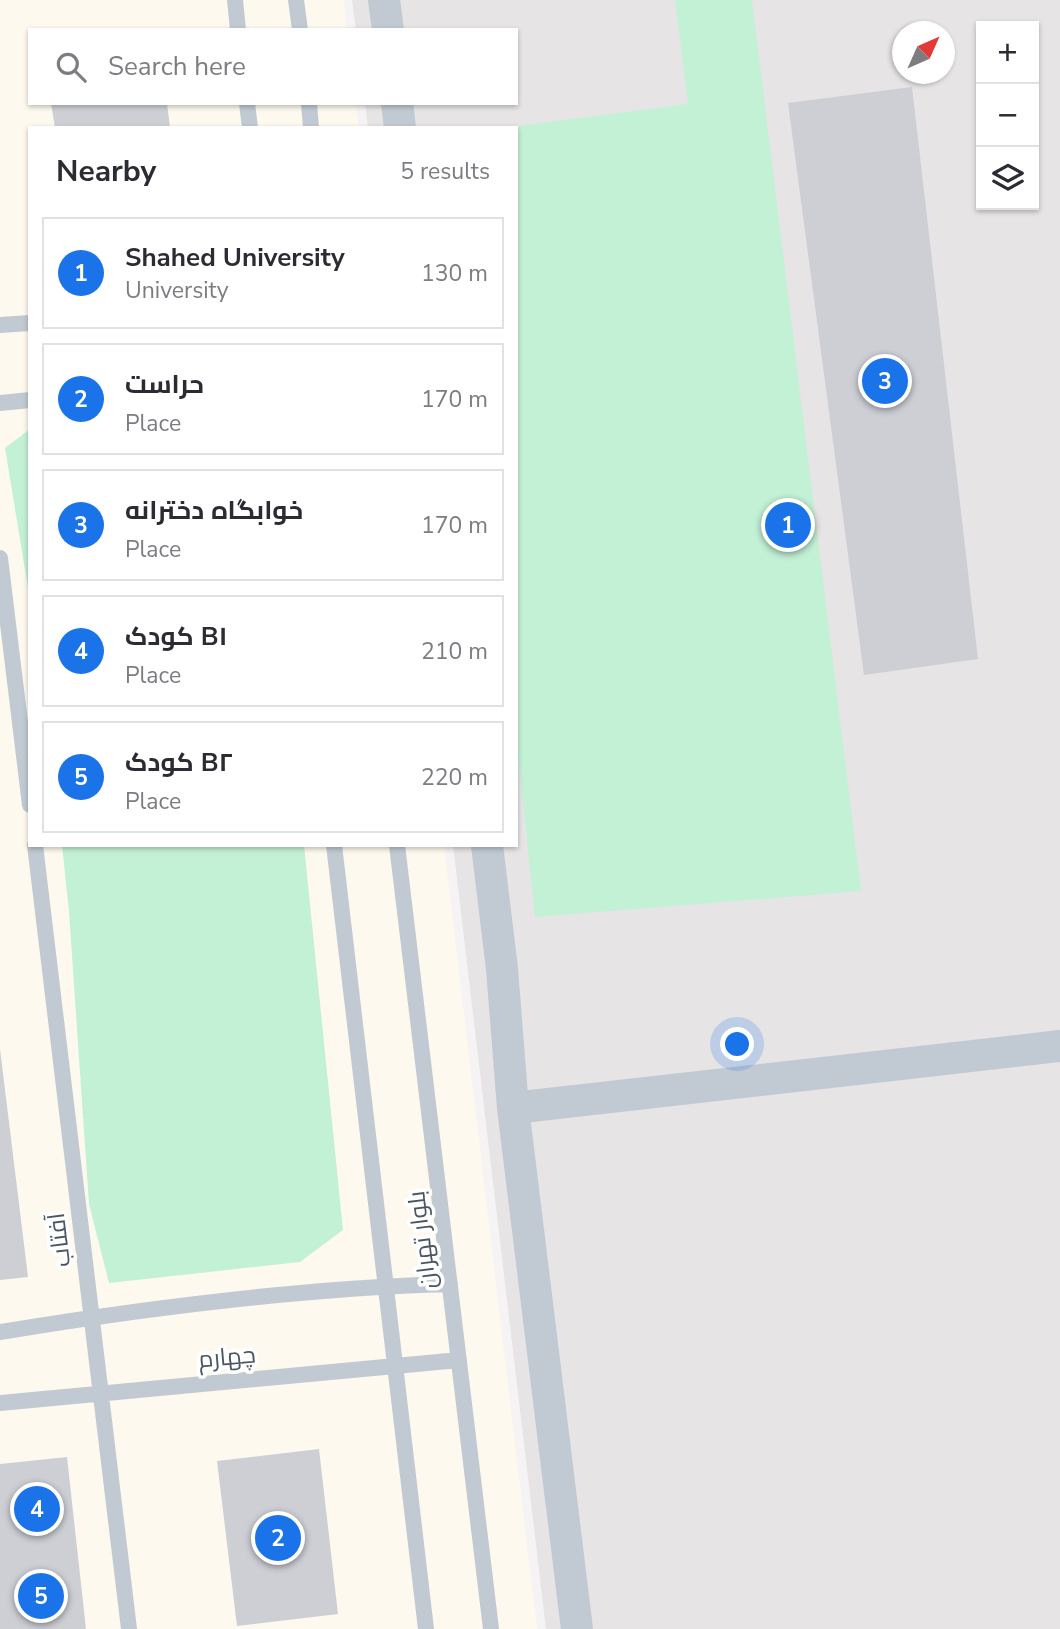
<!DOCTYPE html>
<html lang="en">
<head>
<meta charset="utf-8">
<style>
	body { margin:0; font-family:"Nunito Sans",Cairo,sans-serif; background:#f2f2f3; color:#2b2b33 }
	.controls { position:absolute; right:21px; top:21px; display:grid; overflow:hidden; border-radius:0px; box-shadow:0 2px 5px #0004 }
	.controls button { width:63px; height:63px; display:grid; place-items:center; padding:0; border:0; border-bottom:2px solid #e1e1e2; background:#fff; color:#2b2b33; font:35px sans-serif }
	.compass { position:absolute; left:892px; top:21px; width:63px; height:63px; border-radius:50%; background:#fff; box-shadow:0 2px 5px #0004; rotate:45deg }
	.you { position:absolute; left:738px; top:1045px; width:24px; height:24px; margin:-18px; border:5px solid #fff; border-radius:50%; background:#1a73e8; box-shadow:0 0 0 10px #1a73e833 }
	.badge { display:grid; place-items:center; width:46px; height:46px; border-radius:50%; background:#1a73e8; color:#fff; font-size:23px; font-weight:700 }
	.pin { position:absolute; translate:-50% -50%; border:4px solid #fff; box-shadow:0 2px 7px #0006 }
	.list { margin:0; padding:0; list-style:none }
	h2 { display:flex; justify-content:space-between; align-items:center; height:91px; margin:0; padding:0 28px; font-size:30px }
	h2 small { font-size:23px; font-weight:400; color:#7c7c81 }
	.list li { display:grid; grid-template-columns:46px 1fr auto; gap:21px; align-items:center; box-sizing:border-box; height:112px; margin:0 14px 14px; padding:0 14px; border:2px solid #e1e1e2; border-radius:0px }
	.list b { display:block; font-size:26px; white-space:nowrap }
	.list p { margin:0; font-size:23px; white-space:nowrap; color:#7c7c81 }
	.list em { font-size:23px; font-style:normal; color:#7c7c81 }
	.icon { flex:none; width:38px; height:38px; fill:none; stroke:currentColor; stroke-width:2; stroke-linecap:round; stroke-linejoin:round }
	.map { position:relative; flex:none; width:1060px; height:1629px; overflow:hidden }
	.search { position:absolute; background:#fff; box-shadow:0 2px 5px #0004; left:28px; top:28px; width:490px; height:77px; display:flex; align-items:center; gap:18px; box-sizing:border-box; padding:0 24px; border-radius:0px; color:#7c7c81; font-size:26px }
	.panel { position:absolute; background:#fff; box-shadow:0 2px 5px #0004; left:28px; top:126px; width:490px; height:721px; border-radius:0px }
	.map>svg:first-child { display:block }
	.commercial { fill:#fdf9ef }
	.education { fill:#e6e4e5; fill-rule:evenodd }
	.green { fill:#c3f1d5 }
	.building { fill:#cdcfd5 }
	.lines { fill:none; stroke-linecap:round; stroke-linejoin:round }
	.lane { stroke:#c1cad2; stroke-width:16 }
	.street { stroke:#c1cad2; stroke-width:32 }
	.labels { text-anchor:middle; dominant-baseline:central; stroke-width:7; stroke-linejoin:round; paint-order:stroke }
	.street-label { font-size:24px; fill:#4a5661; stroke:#fff }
</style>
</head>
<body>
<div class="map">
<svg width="1060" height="1629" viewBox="0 0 1060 1629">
	<rect width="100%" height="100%" fill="#f5f3f3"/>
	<path class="commercial" d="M0 0H344L347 30H30V103H356L359 128H30V845H444L537 1629H0Z"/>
	<path class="education" d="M352 0H1060V1629H546L453 845H516V128H368L365 103H516V30H356ZM981 26H1034V205H981ZM902 32H944V74H902Z"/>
	<path class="green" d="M675 0H752L861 891 535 917 516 734V128H503L688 104Z
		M30 429V600L5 448Z
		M62 845H304L343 1230 300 1262 109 1283 89 1204 69 912Z"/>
	<path class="building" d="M912 87 978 659 864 675 788 103Z
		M51 103H167L170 128H55Z
		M0 1049 28 1277 0 1280Z
		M319 1449 338 1614 237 1626 217 1461Z
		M67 1457 86 1629H0V1464Z"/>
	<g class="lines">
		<path class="lane" d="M235 0 238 30
			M296 0 300 30
			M247 103 250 128
			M309 103 311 128
			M0 325 30 323
			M0 403 30 400
			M0 558 30 805
			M35 845 129 1629
			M334 845 426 1629
			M397 845 491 1629
			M0 1332C146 1308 302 1288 450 1284
			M0 1403 459 1360"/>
		<path class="street" d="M384 0 388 30
			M397 103 400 128
			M487 845 502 969 513 1108 577 1629
			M513 1108 1060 1046"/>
	</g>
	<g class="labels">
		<g class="street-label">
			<text transform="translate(59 1240) rotate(-97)">آفتاب</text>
			<text transform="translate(422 1240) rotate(-97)">بلوار تهران</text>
			<text transform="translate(227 1357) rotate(-5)">چهارم</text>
		</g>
	</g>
</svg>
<div class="controls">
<button>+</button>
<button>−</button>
<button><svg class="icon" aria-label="layers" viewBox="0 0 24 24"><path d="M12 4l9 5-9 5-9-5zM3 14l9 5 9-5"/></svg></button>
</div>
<svg class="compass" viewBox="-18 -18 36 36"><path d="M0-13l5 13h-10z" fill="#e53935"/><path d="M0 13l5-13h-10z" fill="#7c7c81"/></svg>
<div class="you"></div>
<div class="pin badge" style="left:788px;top:525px">1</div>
<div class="pin badge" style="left:278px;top:1538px">2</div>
<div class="pin badge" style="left:885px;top:381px">3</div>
<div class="pin badge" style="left:37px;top:1509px">4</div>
<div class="pin badge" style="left:41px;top:1596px">5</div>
<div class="search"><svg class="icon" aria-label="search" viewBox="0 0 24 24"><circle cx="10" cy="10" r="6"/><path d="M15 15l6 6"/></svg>Search here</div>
<section class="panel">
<h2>Nearby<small>5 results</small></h2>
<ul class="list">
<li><span class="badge">1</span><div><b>Shahed University</b><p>University</p></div><em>130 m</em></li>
<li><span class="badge">2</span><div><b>حراست</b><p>Place</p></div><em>170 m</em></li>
<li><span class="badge">3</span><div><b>خوابگاه دخترانه</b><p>Place</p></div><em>170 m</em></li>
<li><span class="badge">4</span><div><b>کودک B۱</b><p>Place</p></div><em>210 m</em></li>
<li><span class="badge">5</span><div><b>کودک B۲</b><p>Place</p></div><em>220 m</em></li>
</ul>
</section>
</div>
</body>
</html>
